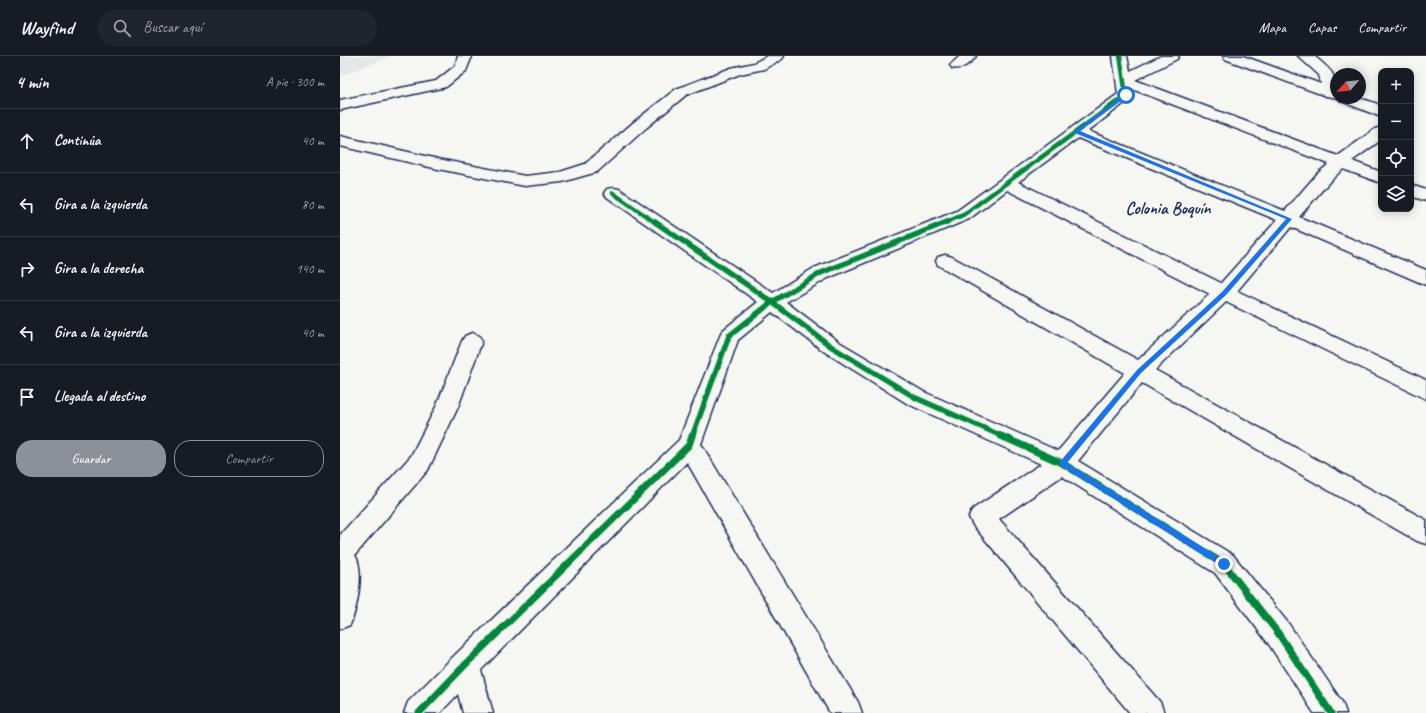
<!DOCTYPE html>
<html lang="es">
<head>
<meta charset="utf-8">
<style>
	body { margin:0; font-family:Caveat,sans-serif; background:#20242c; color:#f1f3f6 }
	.controls { position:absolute; right:12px; top:12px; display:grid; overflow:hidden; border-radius:8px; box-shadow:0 2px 10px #0003 }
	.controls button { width:36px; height:36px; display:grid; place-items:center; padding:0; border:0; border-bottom:1px solid #363941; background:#171b24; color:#f1f3f6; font:20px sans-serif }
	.compass { position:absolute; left:990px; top:12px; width:36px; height:36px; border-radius:50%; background:#171b24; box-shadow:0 2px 10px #0003; rotate:242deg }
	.stop { position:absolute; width:12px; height:12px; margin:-9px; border:3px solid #1a73e8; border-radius:50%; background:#fff }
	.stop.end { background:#1a73e8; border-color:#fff; box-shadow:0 1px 4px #0008 }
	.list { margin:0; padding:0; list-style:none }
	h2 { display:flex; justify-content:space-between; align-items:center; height:52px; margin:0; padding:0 16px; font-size:17px }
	h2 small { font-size:13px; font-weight:400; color:#9ea1a6 }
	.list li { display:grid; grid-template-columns:26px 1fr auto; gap:12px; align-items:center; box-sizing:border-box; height:64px; padding:0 16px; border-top:1px solid #363941 }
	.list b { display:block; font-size:15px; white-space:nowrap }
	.list em { font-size:13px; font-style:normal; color:#9ea1a6 }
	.actions { display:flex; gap:8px; padding:12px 16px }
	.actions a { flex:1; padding:9px 0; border:1px solid #8c9099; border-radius:16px; text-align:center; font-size:14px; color:#8c9099 }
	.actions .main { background:#8c9099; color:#fff }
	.icon { flex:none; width:22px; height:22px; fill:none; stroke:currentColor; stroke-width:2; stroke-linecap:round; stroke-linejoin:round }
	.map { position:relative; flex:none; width:1086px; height:657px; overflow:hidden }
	header { display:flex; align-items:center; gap:24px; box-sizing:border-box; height:56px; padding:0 20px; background:#171b24; border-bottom:1px solid #363941 }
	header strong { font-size:19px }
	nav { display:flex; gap:22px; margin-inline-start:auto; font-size:14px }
	.search { width:280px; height:36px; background:#20242c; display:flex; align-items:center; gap:10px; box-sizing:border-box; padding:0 14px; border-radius:22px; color:#9ea1a6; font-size:15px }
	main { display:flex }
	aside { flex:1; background:#171b24 }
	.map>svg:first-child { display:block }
	.built { fill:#e6e7e7 }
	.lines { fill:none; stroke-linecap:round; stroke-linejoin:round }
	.minor-casing { stroke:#1b2f5e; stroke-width:3 }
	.minor { fill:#f6f6f2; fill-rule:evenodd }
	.cycleway-far2-casing { stroke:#f6f6f2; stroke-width:6 }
	.cycleway-far1-casing { stroke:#f6f6f2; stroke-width:8 }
	.cycleway-casing { stroke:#f6f6f2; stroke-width:10 }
	.cycleway-far2 { stroke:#00873e; stroke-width:4.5 }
	.cycleway-far1 { stroke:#00873e; stroke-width:5.5 }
	.cycleway { stroke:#00873e; stroke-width:7 }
	.route { fill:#1a73e8 }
	.labels { text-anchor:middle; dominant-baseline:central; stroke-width:3.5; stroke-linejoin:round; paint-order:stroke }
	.neighbourhood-label { font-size:17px; font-weight:bold; fill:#1b2f5e; stroke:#f6f6f2 }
</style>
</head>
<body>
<header>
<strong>Wayfind</strong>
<div class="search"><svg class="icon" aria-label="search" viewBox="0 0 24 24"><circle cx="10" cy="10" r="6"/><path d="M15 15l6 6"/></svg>Buscar aquí</div>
<nav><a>Mapa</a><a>Capas</a><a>Compartir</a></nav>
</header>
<main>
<aside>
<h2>4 min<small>A pie · 300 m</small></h2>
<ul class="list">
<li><svg class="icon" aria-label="ahead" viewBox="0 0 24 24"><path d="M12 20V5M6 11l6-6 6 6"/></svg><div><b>Continúa</b></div><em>40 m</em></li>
<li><svg class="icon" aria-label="left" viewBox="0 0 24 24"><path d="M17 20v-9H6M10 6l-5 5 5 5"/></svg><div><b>Gira a la izquierda</b></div><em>80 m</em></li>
<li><svg class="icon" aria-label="right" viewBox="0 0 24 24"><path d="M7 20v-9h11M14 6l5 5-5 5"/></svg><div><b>Gira a la derecha</b></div><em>140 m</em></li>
<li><svg class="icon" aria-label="left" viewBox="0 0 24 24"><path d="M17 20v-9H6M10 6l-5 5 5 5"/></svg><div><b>Gira a la izquierda</b></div><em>40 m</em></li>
<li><svg class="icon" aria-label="arrive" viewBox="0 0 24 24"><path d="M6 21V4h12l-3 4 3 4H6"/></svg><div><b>Llegada al destino</b></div></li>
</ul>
<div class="actions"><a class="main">Guardar</a><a>Compartir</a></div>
</aside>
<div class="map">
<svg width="1086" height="657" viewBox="0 0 1086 657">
	<rect width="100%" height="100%" fill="#f6f6f2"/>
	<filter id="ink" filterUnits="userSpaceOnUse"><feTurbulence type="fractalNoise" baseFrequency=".025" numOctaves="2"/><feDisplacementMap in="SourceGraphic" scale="8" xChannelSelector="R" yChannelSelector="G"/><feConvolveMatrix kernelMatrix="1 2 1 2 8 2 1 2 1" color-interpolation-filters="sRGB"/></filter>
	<g filter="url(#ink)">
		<path class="built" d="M0 0H52L0 20Z"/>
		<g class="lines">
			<g class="minor-casing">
				<path id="minor" d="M118 0H132L126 15 106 31 0 54V44L96 25 115 10Z
					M427 0H444L442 3 424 13 400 18 346 39 306 72 257 116 222 126 185 130 98 113 0 90V80L98 103 185 120 220 116 245 108 294 66 336 33 391 12 414 7Z
					M620 0H636C631 8 621 14 612 12L610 9Z
					M773 0H787L790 15 821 0H839L837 3 795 24 998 100 1035 73 1041 71V84L1012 105 1041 116V127L1003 113 989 126 959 161 1086 214V229L951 171 897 235 1086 324V343L886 246 815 314 1086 464V488L1077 485 802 327 738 405 893 499 948 567 1002 646 1006 657H974L928 587 875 517 722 420 659 463 820 646 824 657H790L633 469 629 461 633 453 701 408 568 348 485 296 432 256 398 284 361 388 518 646 522 657H490L347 406 141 614 153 657H123L118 638 100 657H64L68 646 115 599 339 384 382 275 418 246 267 141 264 137 267 133 273 132 279 133 433 237 474 212 617 155 778 38ZM792 33 989 108 977 118 945 155 748 75 791 42 793 39ZM738 82 937 164 881 227 678 126ZM667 134 870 238 798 304 612 201 605 199 598 201 596 205 598 209 785 317 718 395 584 336 499 286 446 246 488 222 629 163Z
					M883 0H903L981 28 979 19 958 0H974C993 16 996 16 996 42H998L986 40 885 3Z
					M998 42C1014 42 1027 42 1041 50V61L1001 45Z
					M1071 129 1086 134V145L1071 140Z
					M132 277 139 280 142 285 118 351 88 414 15 499C25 515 17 553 10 569L0 573V479L71 400 96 351 122 285 125 280Z"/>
			</g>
			<use href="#minor" class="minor"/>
			<g class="cycleway-far2-casing">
				<path id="cycleway-far2" d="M273 137 316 167
					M604 167 623 159 786 39 780 0"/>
			</g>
			<g class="cycleway-far1-casing">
				<path id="cycleway-far1" d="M315 166 432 246 492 291 576 342 664 381
					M352 381 389 280 432 246 481 217 607 166"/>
			</g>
			<g class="cycleway-casing">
				<path id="cycleway" d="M661 380 722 407 884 508 938 577 991 657
					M79 657 125 609 349 389 352 380"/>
			</g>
			<use href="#cycleway-far2" class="cycleway-far2"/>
			<use href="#cycleway-far1" class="cycleway-far1"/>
			<use href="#cycleway" class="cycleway"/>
		</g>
	</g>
	<path class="route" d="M785 38 789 39 740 75 952 163 886 239 801 317 727 407 887 506V511L884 512 720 409 719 407 797 314 882 236 946 163 735 77V75Z"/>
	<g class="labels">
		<g class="neighbourhood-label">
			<text x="828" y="152">Colonia Boquín</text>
		</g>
	</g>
</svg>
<div class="controls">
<button>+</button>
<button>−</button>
<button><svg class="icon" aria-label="locate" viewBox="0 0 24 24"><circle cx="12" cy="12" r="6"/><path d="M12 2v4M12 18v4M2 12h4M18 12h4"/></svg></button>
<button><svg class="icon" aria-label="layers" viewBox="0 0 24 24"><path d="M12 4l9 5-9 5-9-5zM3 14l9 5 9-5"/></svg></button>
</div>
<svg class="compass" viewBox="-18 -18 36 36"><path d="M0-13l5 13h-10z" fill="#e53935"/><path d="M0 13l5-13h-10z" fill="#9ea1a6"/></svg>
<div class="stop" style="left:786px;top:39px"></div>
<div class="stop end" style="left:884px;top:508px"></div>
</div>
</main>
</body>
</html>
